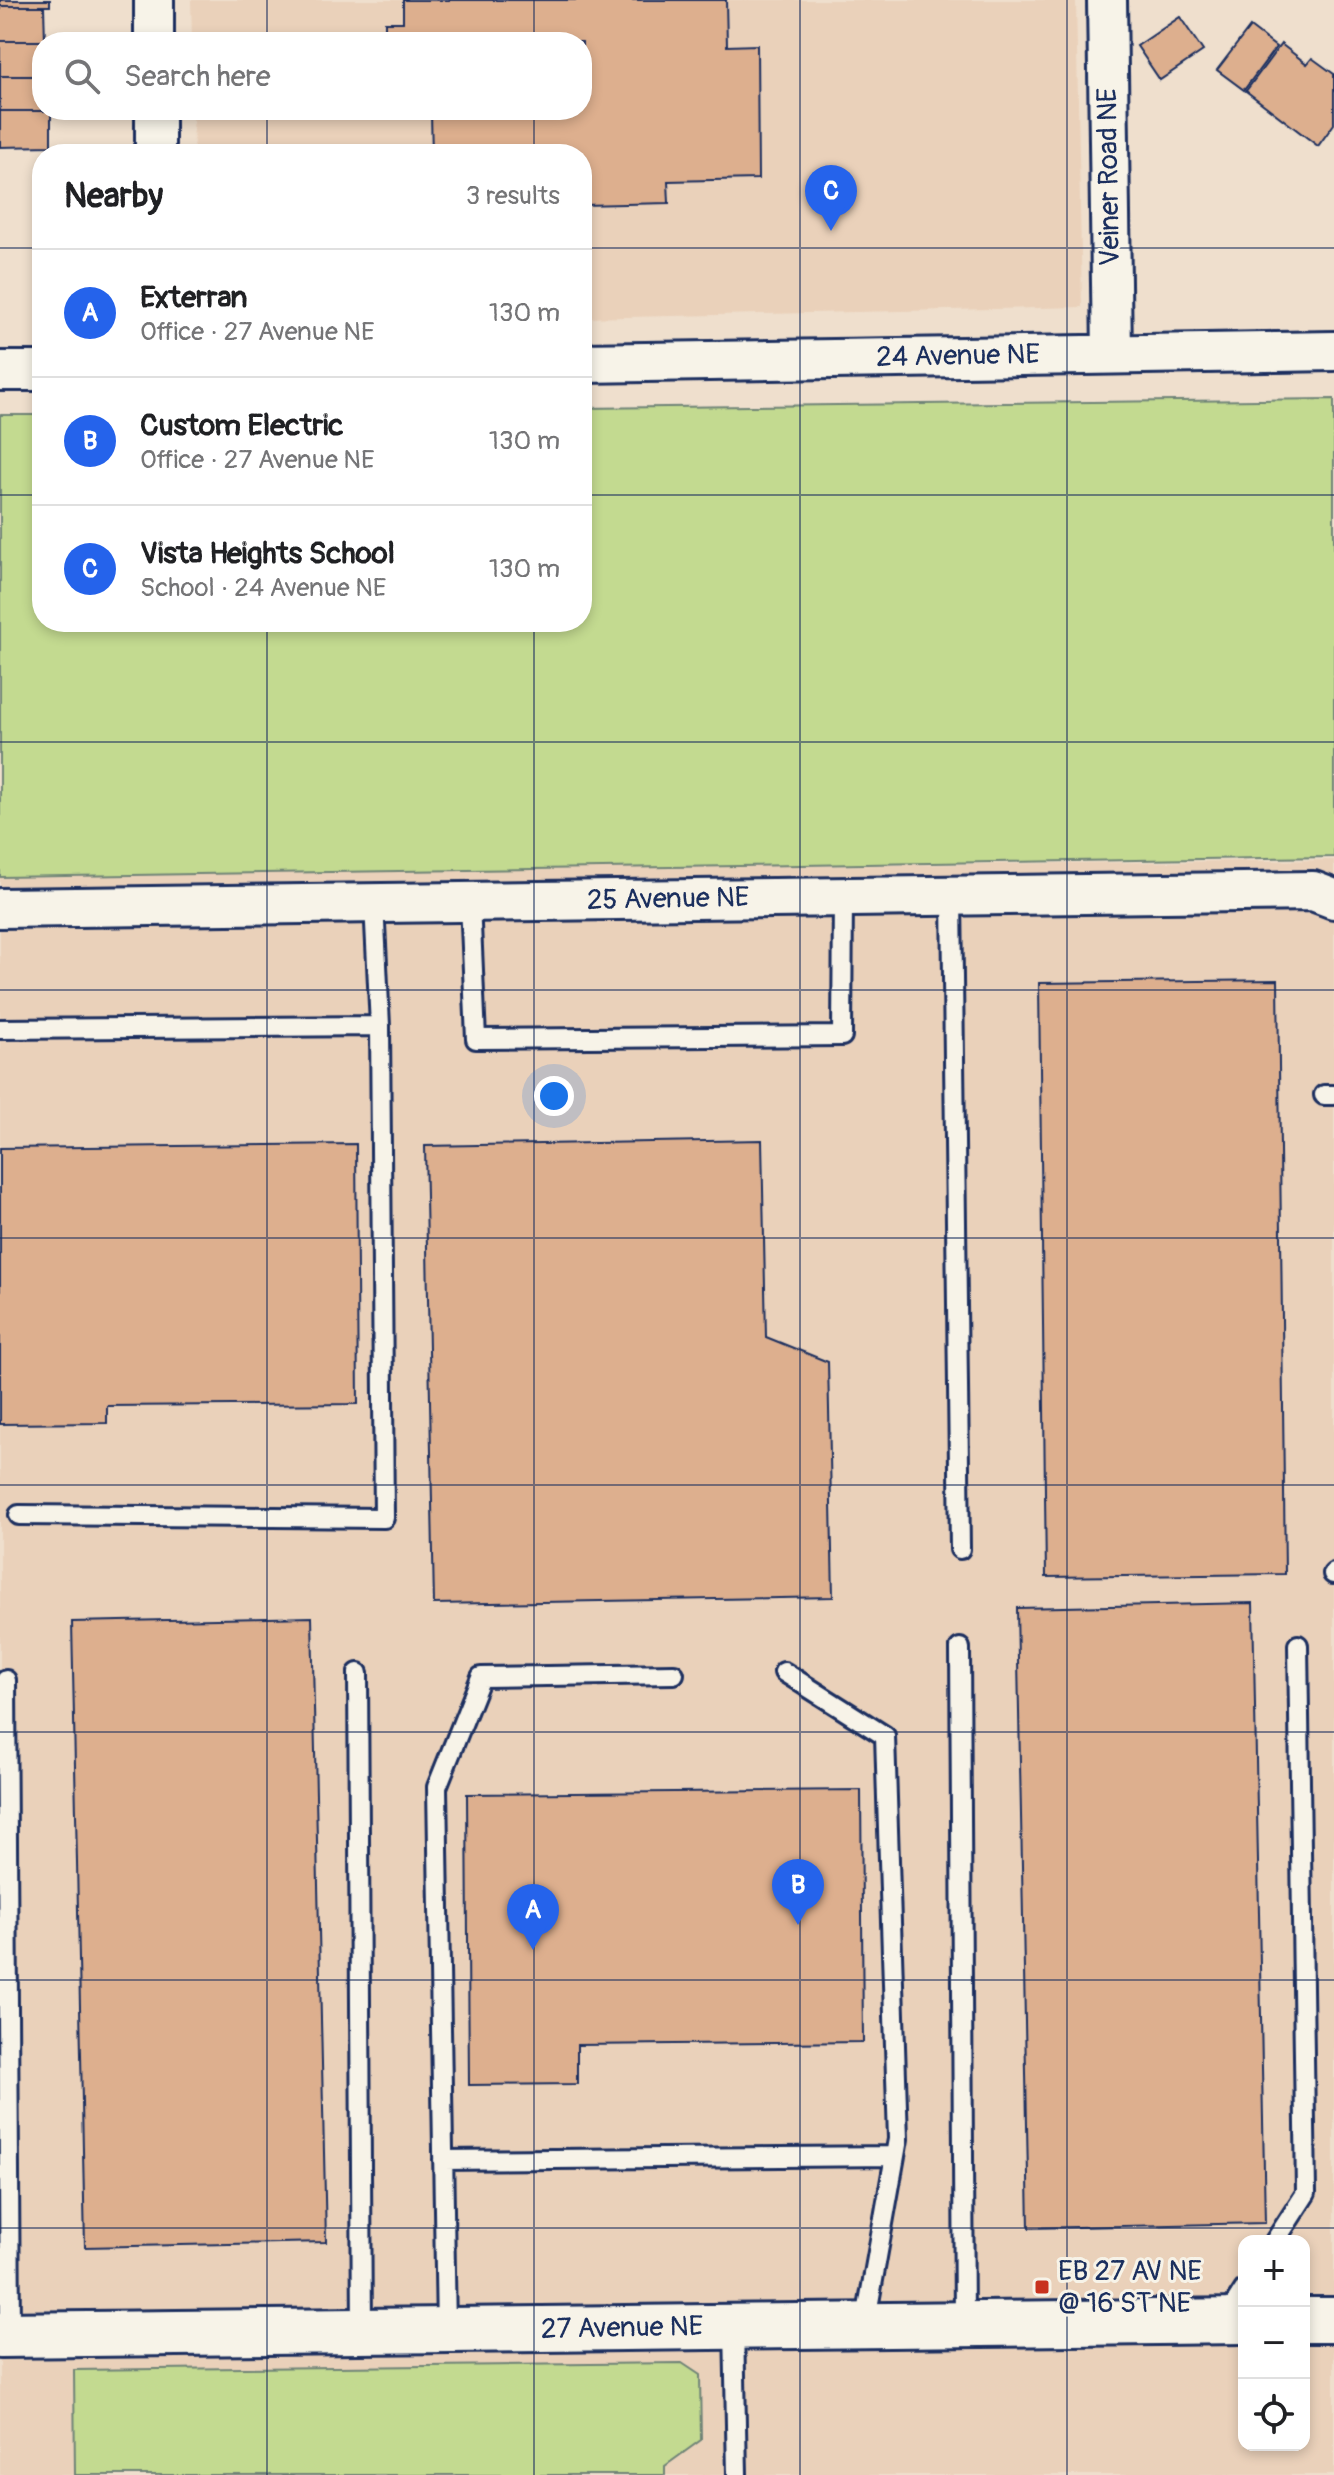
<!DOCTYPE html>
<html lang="en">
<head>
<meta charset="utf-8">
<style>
	body { margin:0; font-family:Pangolin,sans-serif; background:#f6f6f6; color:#202124 }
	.controls { position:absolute; right:24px; bottom:24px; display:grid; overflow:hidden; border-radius:16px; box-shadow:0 4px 12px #0003 }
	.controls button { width:72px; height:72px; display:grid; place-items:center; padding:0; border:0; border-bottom:2px solid #e0e0e0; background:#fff; color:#202124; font:40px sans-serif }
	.you { position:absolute; left:554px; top:1096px; width:28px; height:28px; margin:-20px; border:6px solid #fff; border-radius:50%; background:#1a73e8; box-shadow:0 0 0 12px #1a73e833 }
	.badge { display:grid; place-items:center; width:52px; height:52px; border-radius:50%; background:#2563eb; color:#fff; font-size:26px; font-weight:700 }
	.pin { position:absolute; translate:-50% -66px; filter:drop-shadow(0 2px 4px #0008) }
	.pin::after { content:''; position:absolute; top:42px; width:28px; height:24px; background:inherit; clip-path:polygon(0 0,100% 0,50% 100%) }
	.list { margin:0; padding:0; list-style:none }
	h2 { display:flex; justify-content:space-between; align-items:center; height:104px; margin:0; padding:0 32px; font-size:34px }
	h2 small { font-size:26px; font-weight:400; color:#757577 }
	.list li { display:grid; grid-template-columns:52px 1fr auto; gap:24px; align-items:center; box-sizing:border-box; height:128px; padding:0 32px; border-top:2px solid #e0e0e0 }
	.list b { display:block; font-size:30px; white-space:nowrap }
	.list p { margin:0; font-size:26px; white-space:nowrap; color:#757577 }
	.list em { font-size:26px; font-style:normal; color:#757577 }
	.icon { flex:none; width:44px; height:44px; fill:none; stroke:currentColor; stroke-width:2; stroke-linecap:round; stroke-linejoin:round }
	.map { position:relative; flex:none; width:1334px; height:2475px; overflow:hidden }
	.search { position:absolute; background:#fff; box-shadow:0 4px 12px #0003; left:32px; top:32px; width:560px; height:88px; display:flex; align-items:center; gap:20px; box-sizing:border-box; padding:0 28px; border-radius:32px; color:#757577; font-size:30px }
	.panel { position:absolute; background:#fff; box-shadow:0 4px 12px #0003; left:32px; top:144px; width:560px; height:488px; border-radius:32px }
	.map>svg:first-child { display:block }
	.built { fill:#ead1ba; fill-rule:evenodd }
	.green { fill:#c3da90; stroke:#6f8477; stroke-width:2 }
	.building { fill:#ddaf8e; stroke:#1b2f5e; stroke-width:2 }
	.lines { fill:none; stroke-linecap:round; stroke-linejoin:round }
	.service-casing { stroke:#1b2f5e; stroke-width:24 }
	.minor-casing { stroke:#1b2f5e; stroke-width:44 }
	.tertiary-casing { stroke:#1b2f5e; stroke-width:50 }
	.service { stroke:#f7f3e8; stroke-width:18 }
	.minor { stroke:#f7f3e8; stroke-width:38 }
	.tertiary { stroke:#f7f3e8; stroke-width:44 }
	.grid { fill:none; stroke:#1b2f5e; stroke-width:2; stroke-opacity:0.55 }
	.poi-dot { fill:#c8321e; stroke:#f7f3e8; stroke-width:3 }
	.labels { text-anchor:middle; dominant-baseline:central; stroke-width:6; stroke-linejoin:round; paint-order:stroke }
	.street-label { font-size:28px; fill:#1b2f5e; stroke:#f7f3e8 }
	.poi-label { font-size:28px; fill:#1b2f5e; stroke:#f7f3e8; text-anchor:start }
</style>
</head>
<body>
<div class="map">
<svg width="1334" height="2475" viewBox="0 0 1334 2475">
	<rect width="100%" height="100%" fill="#efdfcd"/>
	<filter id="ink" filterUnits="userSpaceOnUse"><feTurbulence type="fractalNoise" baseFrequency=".0125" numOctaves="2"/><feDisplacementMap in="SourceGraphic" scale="16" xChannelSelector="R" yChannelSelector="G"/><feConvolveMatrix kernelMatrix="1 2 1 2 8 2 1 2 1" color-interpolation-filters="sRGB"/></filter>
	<g filter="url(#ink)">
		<path class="built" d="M191 0H1076L1082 307 582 318V154H194L193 110H582V42H192Z
			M1334 860V2475H0V875ZM1244 2241H1304V2445H1244Z"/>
		<path class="green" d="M1334 399V857L0 877V415H42V622H582V408Z
			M682 2363 700 2375 701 2440 665 2466V2475H75L74 2370Z"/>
		<path class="building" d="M0 0H50V6H0Z
			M403 0H726L727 46 757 45 758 179 668 181 669 203 582 205V154H432L431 113 372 114V110H582V42H385V22H403Z
			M0 6H44L45 41H0Z
			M1180 17 1203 51 1160 80 1137 46Z
			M1250 27 1276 47 1244 90 1217 70Z
			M0 41H45L42 42V76H0Z
			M1281 44 1307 64 1312 58 1334 74V124L1318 146 1246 91Z
			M0 76H42V110L51 111H0Z
			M0 111H51V146L0 147Z
			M1278 980 1285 1574 1046 1577 1039 983Z
			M762 1140 766 1337 828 1362 833 1597 434 1604 425 1146Z
			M356 1144 358 1404 107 1406V1423L0 1424V1148Z
			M1253 1603 1265 2223 1029 2228 1017 1608Z
			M312 1617 326 2242 85 2247 72 1622Z
			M861 1790 863 2042 577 2045V2084L469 2085 467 1794Z"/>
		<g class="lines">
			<g class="service-casing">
				<path id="service" d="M952 896 960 1549
					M470 902 476 1039 842 1036 843 897
					M0 1029 380 1026 374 903
					M1324 1095H1334
					M19 1515 384 1518 380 1026
					M1333 1574 1334 1573
					M960 1648 964 2324
					M784 1672 885 1736 898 2139 865 2325
					M358 1673 362 2331
					M6 1680 10 2334
					M443 2160 895 2156
					M1275 2241 1306 2193 1298 1645
					M1226 2318 1244 2290
					M734 2326 737 2475
					M446 2330 437 1787 481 1677 674 1674"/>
			</g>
			<g class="minor-casing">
				<path id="minor" d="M154 0V42
					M1107 0 1112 354
					M155 110V154
					M582 363 1334 351
					M0 371H42
					M0 908 1313 891 1334 899"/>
			</g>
			<g class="tertiary-casing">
				<path id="tertiary" d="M1304 2320H1334
					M0 2335 1244 2321"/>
			</g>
			<use href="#service" class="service"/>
			<use href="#minor" class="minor"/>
			<use href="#tertiary" class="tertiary"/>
		</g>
	</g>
	<path class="grid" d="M267 0V42M534 0V42M800 0V2475M1067 0V2475M267 110V154M534 110V154M0 248H42M582 248H1334M0 495H42M582 495H1334M267 622V2475M534 622V2475M0 742H1334M0 990H1334M0 1238H1334M0 1485H1334M0 1732H1334M0 1980H1334M0 2228H1334"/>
	<rect class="poi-dot" x="1034" y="2279" width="16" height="16" rx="4"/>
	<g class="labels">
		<g class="street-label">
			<text transform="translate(1109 177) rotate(-91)">Veiner Road NE</text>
			<text transform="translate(958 356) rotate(-1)">24 Avenue NE</text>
			<text transform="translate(668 899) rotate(-1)">25 Avenue NE</text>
			<text transform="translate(622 2328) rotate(-1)">27 Avenue NE</text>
		</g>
		<g class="poi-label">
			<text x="1058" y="2271">EB 27 AV NE<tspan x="1058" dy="32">@ 16 ST NE</tspan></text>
		</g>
	</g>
</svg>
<div class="controls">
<button>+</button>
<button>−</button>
<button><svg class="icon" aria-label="locate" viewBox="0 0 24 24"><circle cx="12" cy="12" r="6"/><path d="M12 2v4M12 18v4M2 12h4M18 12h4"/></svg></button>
</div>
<div class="you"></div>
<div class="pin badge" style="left:533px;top:1950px">A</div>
<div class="pin badge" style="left:798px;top:1925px">B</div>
<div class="pin badge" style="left:831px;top:231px">C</div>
<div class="search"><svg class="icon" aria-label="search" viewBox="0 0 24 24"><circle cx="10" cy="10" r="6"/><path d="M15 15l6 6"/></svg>Search here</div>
<section class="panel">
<h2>Nearby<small>3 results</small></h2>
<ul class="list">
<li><span class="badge">A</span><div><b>Exterran</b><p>Office · 27 Avenue NE</p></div><em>130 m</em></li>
<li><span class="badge">B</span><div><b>Custom Electric</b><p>Office · 27 Avenue NE</p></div><em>130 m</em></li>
<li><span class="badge">C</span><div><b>Vista Heights School</b><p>School · 24 Avenue NE</p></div><em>130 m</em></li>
</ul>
</section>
</div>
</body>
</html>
